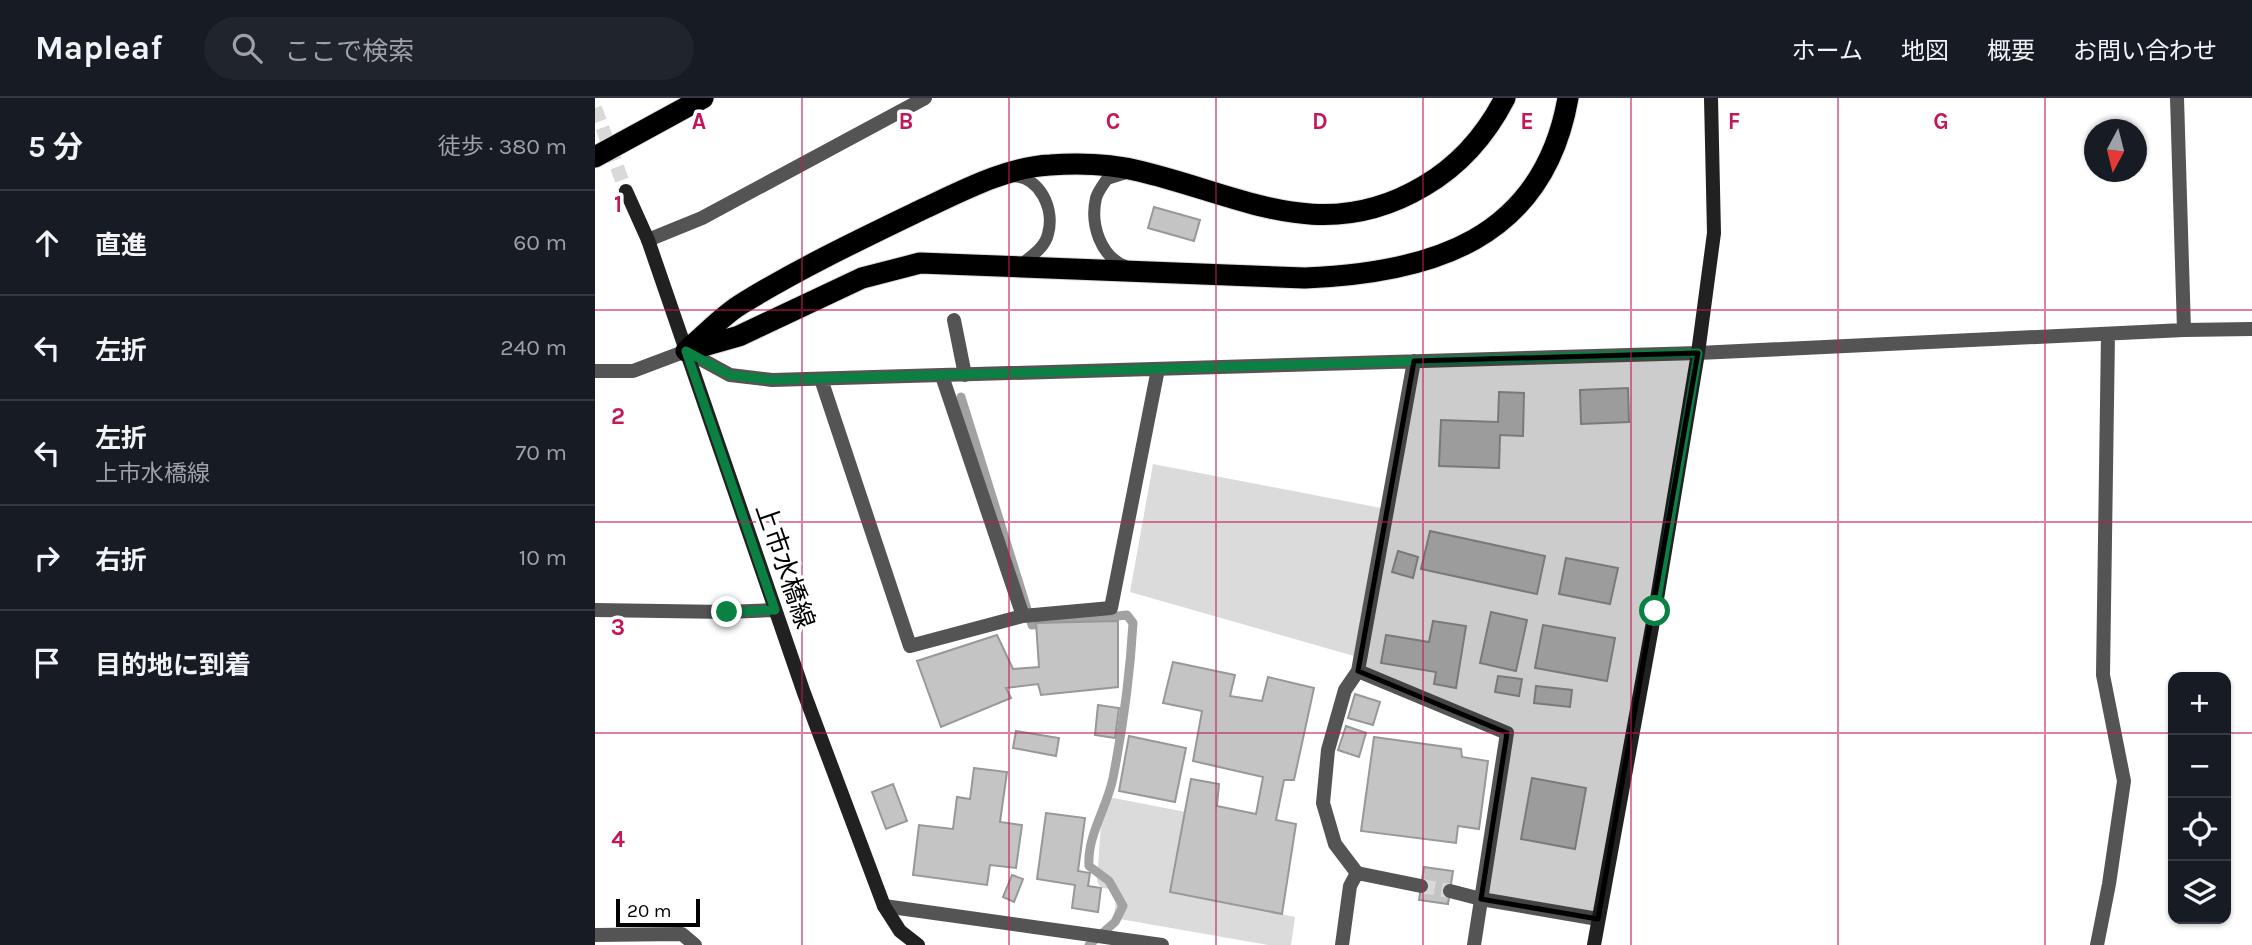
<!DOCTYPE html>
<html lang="ja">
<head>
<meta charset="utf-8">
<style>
	body { margin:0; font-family:Karla,"Noto Sans JP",sans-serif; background:#20242c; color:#f1f3f6 }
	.controls { position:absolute; right:21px; bottom:21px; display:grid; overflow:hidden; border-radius:14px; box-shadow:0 2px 5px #0004 }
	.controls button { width:63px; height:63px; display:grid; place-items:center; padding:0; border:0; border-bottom:2px solid #363941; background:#171b24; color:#f1f3f6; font:35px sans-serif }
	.compass { position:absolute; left:1489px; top:21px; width:63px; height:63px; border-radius:50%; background:#171b24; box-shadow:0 2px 5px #0004; rotate:187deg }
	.scale { position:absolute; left:21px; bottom:18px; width:84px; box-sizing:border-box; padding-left:7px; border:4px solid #000; border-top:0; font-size:19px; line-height:24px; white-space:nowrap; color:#000; -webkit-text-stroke:5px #fff; paint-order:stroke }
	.stop { position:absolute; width:21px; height:21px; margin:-16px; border:5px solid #0b8043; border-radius:50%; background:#fff }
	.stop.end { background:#0b8043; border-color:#fff; box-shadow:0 2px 7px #0008 }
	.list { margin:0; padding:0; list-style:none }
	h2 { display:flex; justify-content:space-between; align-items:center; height:91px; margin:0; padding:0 28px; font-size:30px }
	h2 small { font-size:23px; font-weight:400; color:#9ea1a6 }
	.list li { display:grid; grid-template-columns:46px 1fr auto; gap:21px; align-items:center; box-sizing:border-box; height:105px; padding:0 28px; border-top:2px solid #363941 }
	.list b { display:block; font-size:26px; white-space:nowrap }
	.list p { margin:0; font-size:23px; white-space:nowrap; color:#9ea1a6 }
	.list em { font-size:23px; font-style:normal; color:#9ea1a6 }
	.icon { flex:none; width:38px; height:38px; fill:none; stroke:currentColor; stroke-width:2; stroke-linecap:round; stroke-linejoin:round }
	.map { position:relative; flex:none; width:1657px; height:847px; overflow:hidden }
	header { display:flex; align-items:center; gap:42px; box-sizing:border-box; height:98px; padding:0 35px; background:#171b24; border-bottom:2px solid #363941 }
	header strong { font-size:33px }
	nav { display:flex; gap:38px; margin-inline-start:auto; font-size:24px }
	.search { width:490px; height:63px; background:#20242c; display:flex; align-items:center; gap:18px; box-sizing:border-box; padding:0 24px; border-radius:38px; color:#9ea1a6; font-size:26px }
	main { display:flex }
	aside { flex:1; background:#171b24 }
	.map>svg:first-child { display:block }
	.green { fill:#dbdbdb }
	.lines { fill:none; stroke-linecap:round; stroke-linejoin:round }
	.stream { stroke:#a2a2a2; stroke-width:9 }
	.building { fill:#c4c4c4; stroke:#989898; stroke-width:2 }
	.street-tunnel { stroke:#d9d9d9; stroke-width:14; stroke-dasharray:14 7; stroke-linecap:butt }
	.secondary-tunnel { stroke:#d9d9d9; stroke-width:14; stroke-dasharray:14 7; stroke-linecap:butt }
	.highway-casing { stroke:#dbdbdb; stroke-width:23 }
	.lane { stroke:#545454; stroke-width:12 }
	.street { stroke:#545454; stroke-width:14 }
	.secondary { stroke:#212121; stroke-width:14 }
	.highway { stroke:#000; stroke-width:21 }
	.route { stroke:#0b8043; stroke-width:9 }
	.marked { fill:#000; fill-opacity:0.2; stroke:#000; stroke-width:5; stroke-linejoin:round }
	.grid { fill:none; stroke:#c2185b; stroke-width:2; stroke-opacity:0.55 }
	.labels { text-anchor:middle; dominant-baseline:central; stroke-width:7; stroke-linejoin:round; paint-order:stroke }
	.street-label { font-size:26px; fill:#000; stroke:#fff }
	.grid-label { font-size:23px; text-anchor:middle; font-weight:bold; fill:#c2185b; stroke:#fff; stroke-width:7; stroke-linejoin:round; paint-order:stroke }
</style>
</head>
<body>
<header>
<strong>Mapleaf</strong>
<div class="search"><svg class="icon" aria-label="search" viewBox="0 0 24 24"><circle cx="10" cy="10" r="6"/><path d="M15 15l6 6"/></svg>ここで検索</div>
<nav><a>ホーム</a><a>地図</a><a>概要</a><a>お問い合わせ</a></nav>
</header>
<main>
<aside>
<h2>5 分<small>徒歩 · 380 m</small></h2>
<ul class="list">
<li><svg class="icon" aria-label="ahead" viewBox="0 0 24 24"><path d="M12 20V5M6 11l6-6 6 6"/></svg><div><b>直進</b></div><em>60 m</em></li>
<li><svg class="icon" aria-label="left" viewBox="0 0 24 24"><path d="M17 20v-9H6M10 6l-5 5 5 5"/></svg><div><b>左折</b></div><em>240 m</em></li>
<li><svg class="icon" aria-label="left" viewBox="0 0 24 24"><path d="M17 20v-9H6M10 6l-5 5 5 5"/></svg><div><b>左折</b><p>上市水橋線</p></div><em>70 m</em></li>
<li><svg class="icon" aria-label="right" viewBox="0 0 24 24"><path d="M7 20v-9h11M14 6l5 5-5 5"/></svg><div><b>右折</b></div><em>10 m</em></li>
<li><svg class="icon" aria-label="arrive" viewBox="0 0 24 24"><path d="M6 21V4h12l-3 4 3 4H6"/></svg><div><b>目的地に到着</b></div></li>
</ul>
</aside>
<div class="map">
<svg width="1657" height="847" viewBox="0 0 1657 847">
	<rect width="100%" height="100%" fill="#fff"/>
	<path class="green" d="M558 366 786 410 759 558 535 494Z
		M508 698 591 714 575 793 700 819 696 847H673L519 820 522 791 506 790 502 783Z"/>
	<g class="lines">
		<path class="stream" d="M366 299 437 527 532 517 538 525C535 577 528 629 518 680 512 710 492 737 494 768L514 783 528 808 520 824 494 847"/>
	</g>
	<path class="building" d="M559 109 605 122 599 143 553 130Z
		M1033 290 1034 324 986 326 985 292Z
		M904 294 929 295 928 338 905 337 904 370 844 368 846 322 903 324Z
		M835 433 950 458 942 496 826 471Z
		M803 453 823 459 818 480 797 474Z
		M971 460 1023 470 1015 506 964 496Z
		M896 514 932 522 921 573 885 565Z
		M523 523V589L446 597 443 586 411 590 416 600 346 629 322 563 402 537 418 571 444 569 441 525Z
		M838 523 871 528 861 590 839 586 841 574 786 565 791 537 834 544Z
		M948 527 1020 540 1012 583 940 570Z
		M578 564 640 577 635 598 667 603 673 579 719 590 699 682H689L681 722 701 726 687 816 575 794 596 681 624 686 622 708 661 716 668 679 598 663 607 613 568 605Z
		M903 578 927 581 924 598 900 594Z
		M941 588 977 592 975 609 939 605Z
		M760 596 785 604 778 627 753 620Z
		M503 607 524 610 520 640 500 637Z
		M751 628 771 635 764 659 743 652Z
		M421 633 464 640 461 658 418 650Z
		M534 638 591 650 580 704 524 693Z
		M779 639 866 651 867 659 893 663 884 731 863 728 861 745 766 733Z
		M379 670 412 674 405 724 427 727 421 770 395 767 392 787 318 777 324 727 358 731 362 699 375 701Z
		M937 680 991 690 980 751 926 741Z
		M298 686 312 723 291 731 277 694Z
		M451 715 490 720 483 773 495 775 493 788 506 790 503 814 477 810 480 787 442 781Z
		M829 769 858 773 853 806 824 802Z
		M417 777 428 781 419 804 408 799Z"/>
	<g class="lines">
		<path class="street-tunnel" d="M826 788 855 793"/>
		<path class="secondary-tunnel" d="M0 10 31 93"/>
		<g class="highway-casing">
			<path id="highway" d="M0 59 108 0
				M95 249C112 235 129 216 148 205 205 170 266 141 326 112 365 94 411 69 455 67 484 65 516 66 544 73 646 97 727 149 829 88 865 67 891 37 910 0
				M91 253 144 238 267 180 325 165 710 180C836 175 948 142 973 0"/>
		</g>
		<path class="lane" d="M531 75 512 81C508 87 503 93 501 100 495 126 505 159 532 169
			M418 78C445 79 460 111 453 136 450 150 435 159 424 168"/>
		<path class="street" d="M1582 0 1589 232
			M53 142 107 120 330 0
			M359 222 370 277
			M819 263 763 573 912 635 879 847
			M0 273H38L91 253 135 277 177 282 1103 255 1589 232 1657 231
			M347 278 428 518
			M226 281 315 548 428 518 516 510 563 271
			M0 512 132 514 180 512
			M762 775 740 746 728 705 733 652 750 592 763 573
			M855 793 886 801 1003 821
			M289 808 567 847
			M0 837 87 836 100 847
			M747 847 755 788 762 775 826 788
			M1502 847 1514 786 1529 683 1508 577 1513 236"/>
		<path class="secondary" d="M31 93 53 142 209 595 289 808 305 833 323 847
			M999 847 1060 513 1103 255 1119 135 1116 0"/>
		<use href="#highway" class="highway"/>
	</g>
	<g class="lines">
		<path class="route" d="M132 514 180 512 91 253 135 277 177 282 1103 255 1060 513"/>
	</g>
	<path class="marked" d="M1103 255 1003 821 886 801 912 635 763 573 819 263Z"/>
	<path class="grid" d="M207 0V847M414 0V847M621 0V847M828 0V847M1036 0V847M1243 0V847M1450 0V847M0 212H1657M0 424H1657M0 635H1578M1631 635H1657"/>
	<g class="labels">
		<g class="street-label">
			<text transform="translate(190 468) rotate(71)">上市水橋線</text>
		</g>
	</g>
	<g class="grid-label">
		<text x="104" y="31">A</text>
		<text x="311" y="31">B</text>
		<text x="518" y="31">C</text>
		<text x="725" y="31">D</text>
		<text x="932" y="31">E</text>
		<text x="1139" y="31">F</text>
		<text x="1346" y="31">G</text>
		<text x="23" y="114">1</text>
		<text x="23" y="326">2</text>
		<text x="23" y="537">3</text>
		<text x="23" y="749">4</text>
	</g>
</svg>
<div class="controls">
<button>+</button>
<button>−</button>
<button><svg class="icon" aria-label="locate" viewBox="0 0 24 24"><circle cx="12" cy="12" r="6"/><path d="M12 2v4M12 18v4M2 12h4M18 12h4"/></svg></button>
<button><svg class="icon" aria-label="layers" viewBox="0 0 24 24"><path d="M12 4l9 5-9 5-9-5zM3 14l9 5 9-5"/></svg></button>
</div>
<svg class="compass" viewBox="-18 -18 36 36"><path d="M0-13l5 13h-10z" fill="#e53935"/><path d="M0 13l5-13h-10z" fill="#9ea1a6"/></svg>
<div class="scale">20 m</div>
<div class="stop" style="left:1060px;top:513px"></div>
<div class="stop end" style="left:132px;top:514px"></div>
</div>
</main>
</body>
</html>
